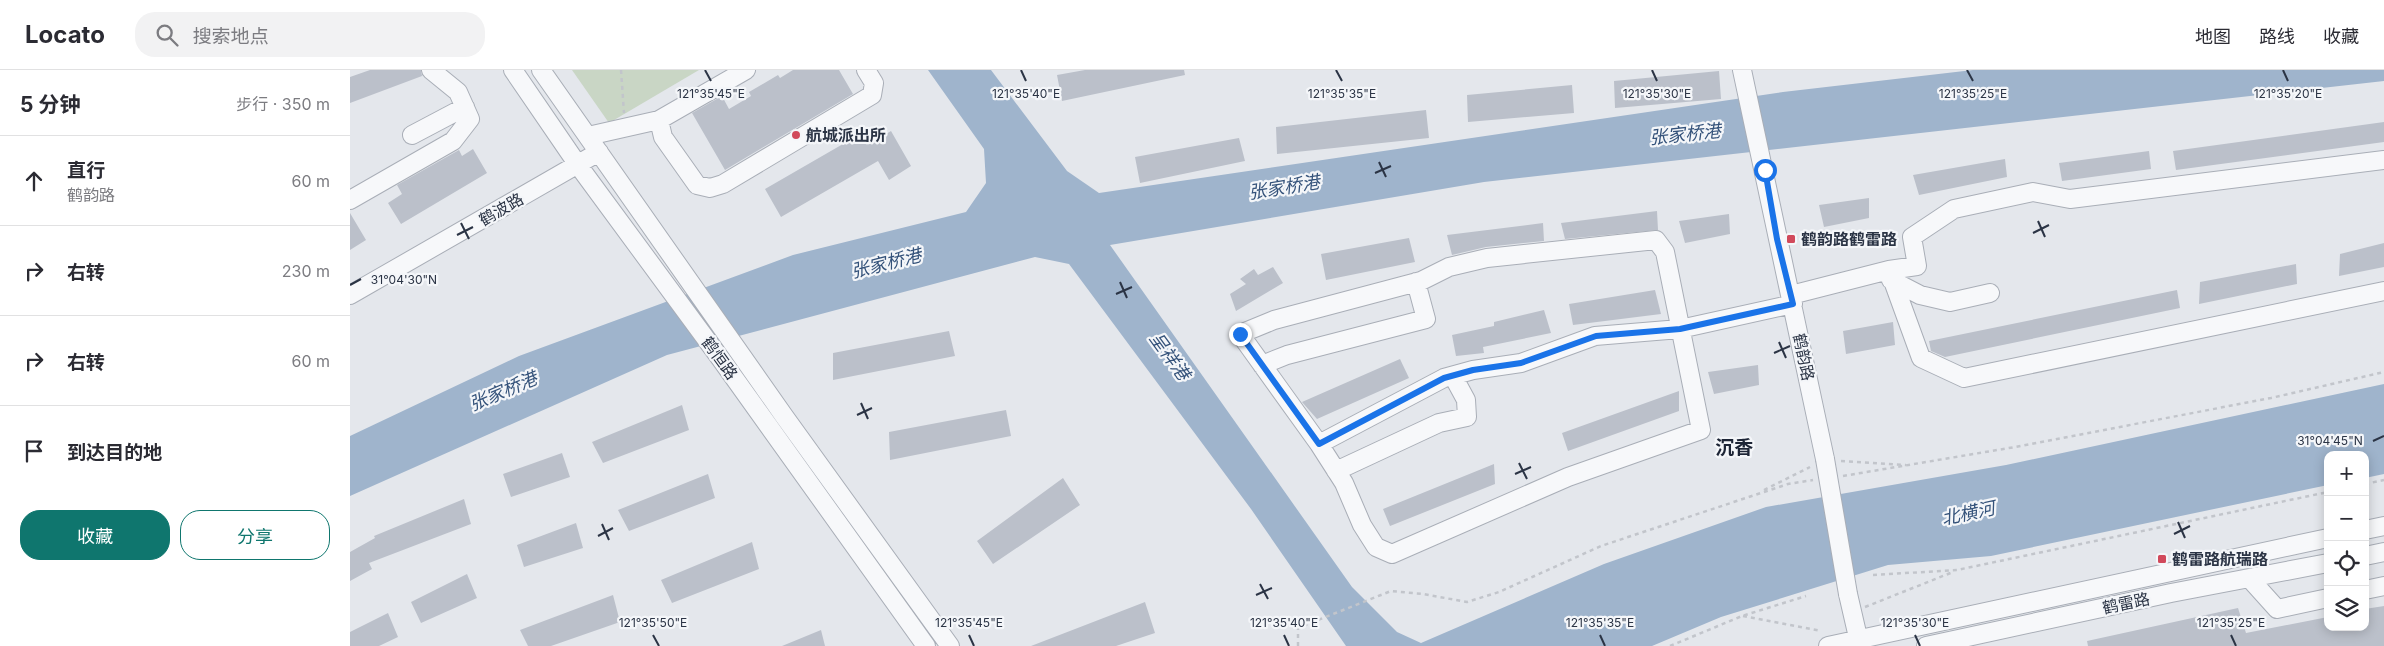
<!DOCTYPE html>
<html lang="zh">
<head>
<meta charset="utf-8">
<style>
	body { margin:0; font-family:Inter,"Noto Sans SC",sans-serif; background:#f2f2f3; color:#2b2b33 }
	.controls { position:absolute; right:15px; bottom:15px; display:grid; overflow:hidden; border-radius:10px; box-shadow:0 2px 12px #0003 }
	.controls button { width:45px; height:45px; display:grid; place-items:center; padding:0; border:0; border-bottom:1px solid #e1e1e2; background:#fff; color:#2b2b33; font:25px sans-serif }
	.stop { position:absolute; width:15px; height:15px; margin:-11px; border:4px solid #1a73e8; border-radius:50%; background:#fff }
	.stop.end { background:#1a73e8; border-color:#fff; box-shadow:0 1px 5px #0008 }
	.list { margin:0; padding:0; list-style:none }
	h2 { display:flex; justify-content:space-between; align-items:center; height:65px; margin:0; padding:0 20px; font-size:21px }
	h2 small { font-size:16px; font-weight:400; color:#7c7c81 }
	.list li { display:grid; grid-template-columns:32px 1fr auto; gap:15px; align-items:center; box-sizing:border-box; height:90px; padding:0 20px; border-top:1px solid #e1e1e2 }
	.list b { display:block; font-size:19px; white-space:nowrap }
	.list p { margin:0; font-size:16px; white-space:nowrap; color:#7c7c81 }
	.list em { font-size:16px; font-style:normal; color:#7c7c81 }
	.actions { display:flex; gap:10px; padding:15px 20px }
	.actions a { flex:1; padding:11px 0; border:1px solid #0f766e; border-radius:20px; text-align:center; font-size:18px; color:#0f766e }
	.actions .main { background:#0f766e; color:#fff }
	.icon { flex:none; width:28px; height:28px; fill:none; stroke:currentColor; stroke-width:2; stroke-linecap:round; stroke-linejoin:round }
	.map { position:relative; flex:none; width:2034px; height:576px; overflow:hidden }
	header { display:flex; align-items:center; gap:30px; box-sizing:border-box; height:70px; padding:0 25px; background:#fff; border-bottom:1px solid #e1e1e2 }
	header strong { font-size:24px }
	nav { display:flex; gap:28px; margin-inline-start:auto; font-size:18px }
	.search { width:350px; height:45px; background:#f2f2f3; display:flex; align-items:center; gap:12px; box-sizing:border-box; padding:0 18px; border-radius:20px; color:#7c7c81; font-size:19px }
	main { display:flex }
	aside { flex:1; background:#fff }
	.map>svg:first-child { display:block }
	.green { fill:#c9d6c5 }
	.water { fill:#9fb4cc }
	.building { fill:#bbc0ca }
	.lines { fill:none; stroke-linecap:round; stroke-linejoin:round }
	.minor-casing { stroke:#a9aeb7; stroke-width:20 }
	.path { stroke:#c2c5cb; stroke-width:2.5; stroke-dasharray:4 4; stroke-linecap:butt }
	.minor { stroke:#f7f8fa; stroke-width:18 }
	.minor-bridge-casing { stroke:#a9aeb7; stroke-width:20; stroke-linecap:butt }
	.minor-bridge { stroke:#f7f8fa; stroke-width:18 }
	.route { stroke:#1a73e8; stroke-width:6 }
	.ticks { fill:none; stroke:#2b3445; stroke-width:2 }
	.poi-dot { fill:#d1495b; stroke:#f4f6f9; stroke-width:2 }
	.labels { text-anchor:middle; dominant-baseline:central; stroke-width:4.5; stroke-linejoin:round; paint-order:stroke }
	.poi-label { font-size:16px; font-weight:bold; fill:#2b3445; stroke:#f4f6f9; text-anchor:start }
	.street-label { font-size:16px; fill:#2b3445; stroke:#f4f6f9 }
	.water-label { font-size:18px; font-style:italic; fill:#34527a; stroke:#f4f6f9 }
	.quarter-label { font-size:19px; font-weight:bold; fill:#1d2536; stroke:#f4f6f9 }
	.ticks-label { font-size:12px; text-anchor:middle; fill:#2b3445; stroke:#f4f6f9; stroke-width:4.5; stroke-linejoin:round; paint-order:stroke }
</style>
</head>
<body>
<header>
<strong>Locato</strong>
<div class="search"><svg class="icon" aria-label="search" viewBox="0 0 24 24"><circle cx="10" cy="10" r="6"/><path d="M15 15l6 6"/></svg>搜索地点</div>
<nav><a>地图</a><a>路线</a><a>收藏</a></nav>
</header>
<main>
<aside>
<h2>5 分钟<small>步行 · 350 m</small></h2>
<ul class="list">
<li><svg class="icon" aria-label="ahead" viewBox="0 0 24 24"><path d="M12 20V5M6 11l6-6 6 6"/></svg><div><b>直行</b><p>鹤韵路</p></div><em>60 m</em></li>
<li><svg class="icon" aria-label="right" viewBox="0 0 24 24"><path d="M7 20v-9h11M14 6l5 5-5 5"/></svg><div><b>右转</b></div><em>230 m</em></li>
<li><svg class="icon" aria-label="right" viewBox="0 0 24 24"><path d="M7 20v-9h11M14 6l5 5-5 5"/></svg><div><b>右转</b></div><em>60 m</em></li>
<li><svg class="icon" aria-label="arrive" viewBox="0 0 24 24"><path d="M6 21V4h12l-3 4 3 4H6"/></svg><div><b>到达目的地</b></div></li>
</ul>
<div class="actions"><a class="main">收藏</a><a>分享</a></div>
</aside>
<div class="map">
<svg width="2034" height="576" viewBox="0 0 2034 576">
	<rect width="100%" height="100%" fill="#e4e7ec"/>
	<path class="green" d="M222 0H349L259 53Z"/>
	<path class="water" d="M578 0H641L717 101 749 123 1433 22 1623 0H2034V11L1134 112 760 175 1002 517 1047 562 1071 573 1254 494 1416 437 1656 395 2034 314V404L2015 408V385H1978V415L1641 486 1538 495 1371 547 1302 576H996L901 439 719 194 685 187 317 285 0 426V366L169 286 443 185 616 142 636 113 634 79Z"/>
	<path class="building" d="M20 0H71L72 6 0 33V7Z
		M443 0H489L503 24 375 100 342 43 372 26 379 39 401 26 399 22 428 5 430 8Z
		M735 0H834L835 5 712 31 707 5Z
		M1369 1 1371 29 1265 38 1264 11Z
		M1222 15 1224 43 1118 52 1117 25Z
		M1076 40 1079 68 927 84 926 57Z
		M2034 52V72L1826 100 1823 81Z
		M519 59 526 70 541 61 561 96 539 110 528 91 431 147 415 119Z
		M889 68 895 91 790 113 785 87Z
		M123 79 137 103 51 154 38 133 52 124 47 115 109 80 112 86Z
		M1799 81 1801 99 1712 111 1709 93Z
		M1655 89 1657 107 1569 125 1563 105Z
		M1519 128V148L1474 157 1469 135Z
		M1307 141 1308 160 1215 169 1211 153Z
		M0 143 16 170 0 180Z
		M1379 144 1380 164 1335 173 1329 151Z
		M1193 153 1194 171 1136 177 1102 185 1097 165Z
		M1059 168 1065 192 976 210 971 184Z
		M2034 173V197L1989 206 1990 184Z
		M1946 194 1947 214 1849 234 1850 212Z
		M923 197 933 213 886 241 880 224 896 214 890 209 904 199 908 205Z
		M1305 220 1311 244 1223 255 1219 234Z
		M1827 220 1830 238 1595 287 1581 281 1579 271Z
		M1194 240 1201 263 1133 277 1134 283 1106 286 1102 265 1144 256V252Z
		M1543 252 1545 275 1496 284 1493 261Z
		M599 261 605 286 483 310V283Z
		M1050 289 1059 308 967 349 952 332Z
		M1408 295 1409 315 1364 324 1358 302Z
		M1329 321V341L1218 381 1212 363Z
		M332 335 339 360 253 393 242 372Z
		M656 340 661 366 540 390 539 362Z
		M212 383 220 407 161 427 153 404Z
		M1144 394 1145 414 1040 456 1033 439Z
		M358 404 365 428 279 461 268 440Z
		M713 408 730 435 643 494 627 471Z
		M114 429 121 454 19 493 22 499 0 511V482L25 468 24 466Z
		M226 453 233 478 174 497 167 475Z
		M402 472 409 499 322 533 311 510Z
		M117 504 127 528 71 553 61 532Z
		M263 525 270 552 201 576H178L170 560Z
		M795 532 805 563 766 576H681Z
		M2034 536V576H1738L1737 571 1888 538 1896 563 1978 547V557H2015V539Z
		M38 543 48 567 29 576H0V562Z
		M471 560 475 576H432Z"/>
	<g class="lines">
		<g class="minor-casing">
			<path id="minor" d="M163 0 228 95 370 288 576 576
				M191 0 434 346 600 576
				M1392 0 1475 389
				M309 50 313 67 347 115 360 118 373 114 522 25 524 13 516 0
				M62 65 115 37
				M238 66 309 50 396 0
				M0 130 103 71 120 49 108 22 81 0
				M1306 170 1315 182 1351 360 1218 407 1042 484 1026 477 1012 455 994 413 969 374 890 264 924 250 1071 211 1099 197 1137 188Z
				M1539 200 1571 288 1614 308 2034 221
				M1541 210 1570 225 1600 232 1640 223
				M0 225 249 82
				M1441 225 1539 200 1567 196 1562 167 1604 139 1683 122 1720 129 2034 90
				M912 295 937 285 1076 249 1066 212
				M969 374 1094 308 1123 300 1171 293 1245 266 1330 259 1443 234
				M986 401 1089 353 1117 347 1116 330 1103 306
				M2015 460 2034 456
				M2015 486 2034 482
				M1900 509 1927 539 1978 528
				M2015 520 2034 516
				M1498 524 1510 576
				M1478 576 1978 468
				M1576 576 1821 523 1978 493"/>
		</g>
		<path class="path" d="M271 0 274 43
			M1491 391 1556 395
			M1493 406 1665 377 1921 328 2034 302
			M2015 414 2034 410
			M1414 420 1460 397
			M1523 505 1607 500 1978 422
			M1515 537 1603 502
			M1393 546 1471 561
			M948 576V558L1041 521 1073 524 1117 532 1149 522 1251 476 1438 414 1463 410
			M1320 576 1392 546 1456 526"/>
		<use href="#minor" class="minor"/>
		<g class="minor-bridge-casing">
			<path id="minor-bridge" d="M1475 389 1498 524"/>
		</g>
		<use href="#minor-bridge" class="minor-bridge"/>
	</g>
	<g class="lines">
		<path class="route" d="M890 264 969 374 1094 308 1123 300 1171 293 1246 266 1330 259 1443 234 1427 169 1415 100"/>
	</g>
	<path class="ticks" d="M355 0 361 11M671 0 676 11M986 0 992 11M1302 0 1307 11M1617 0 1623 11M1933 0 1938 11M1029 92 1036 107M1025 103 1041 96M1688 151 1695 167M111 153 119 169M1683 163 1699 155M107 165 123 157M770 212 777 228M0 215 11 209M766 224 782 217M1429 272 1436 288M1424 283 1440 276M511 333 518 349M507 345 522 338M2023 371 2034 366M1169 393 1177 409M1165 404 1181 397M1828 452 1835 468M252 454 259 470M1824 464 1840 456M248 466 263 458M910 514 918 529M906 525 922 518M303 565 309 576M619 565 624 576M934 565 939 576M1250 565 1255 576M1565 565 1570 576M1881 565 1886 576"/>
	<g class="poi-dot">
		<circle cx="446" cy="65" r="5"/>
		<rect x="1436" y="164" width="10" height="10" rx="2.5"/>
		<rect x="1807" y="484" width="10" height="10" rx="2.5"/>
	</g>
	<g class="labels">
		<g class="poi-label">
			<text x="456" y="65">航城派出所</text>
			<text x="1451" y="169">鹤韵路鹤雷路</text>
			<text x="1822" y="489">鹤雷路航瑞路</text>
		</g>
		<g class="street-label">
			<text transform="translate(151 139) rotate(-30)">鹤波路</text>
			<text transform="translate(1454 287) rotate(78)">鹤韵路</text>
			<text transform="translate(370 288) rotate(54)">鹤恒路</text>
			<text transform="translate(1776 533) rotate(-12)">鹤雷路</text>
		</g>
		<g class="water-label">
			<text transform="translate(1335 64) rotate(-6)">张家桥港</text>
			<text transform="translate(934 117) rotate(-9)">张家桥港</text>
			<text transform="translate(536 193) rotate(-14)">张家桥港</text>
			<text transform="translate(820 286) rotate(54)">呈祥港</text>
			<text transform="translate(153 321) rotate(-23)">张家桥港</text>
			<text transform="translate(1618 443) rotate(-12)">北横河</text>
		</g>
		<g class="quarter-label">
			<text x="1384" y="377">沉香</text>
		</g>
	</g>
	<g class="ticks-label">
		<text x="361" y="28">121°35'45"E</text>
		<text x="676" y="28">121°35'40"E</text>
		<text x="992" y="28">121°35'35"E</text>
		<text x="1307" y="28">121°35'30"E</text>
		<text x="1623" y="28">121°35'25"E</text>
		<text x="1938" y="28">121°35'20"E</text>
		<text x="54" y="214">31°04'30"N</text>
		<text x="1980" y="375">31°04'45"N</text>
		<text x="303" y="557">121°35'50"E</text>
		<text x="619" y="557">121°35'45"E</text>
		<text x="934" y="557">121°35'40"E</text>
		<text x="1250" y="557">121°35'35"E</text>
		<text x="1565" y="557">121°35'30"E</text>
		<text x="1881" y="557">121°35'25"E</text>
	</g>
</svg>
<div class="controls">
<button>+</button>
<button>−</button>
<button><svg class="icon" aria-label="locate" viewBox="0 0 24 24"><circle cx="12" cy="12" r="6"/><path d="M12 2v4M12 18v4M2 12h4M18 12h4"/></svg></button>
<button><svg class="icon" aria-label="layers" viewBox="0 0 24 24"><path d="M12 4l9 5-9 5-9-5zM3 14l9 5 9-5"/></svg></button>
</div>
<div class="stop" style="left:1415px;top:100px"></div>
<div class="stop end" style="left:890px;top:264px"></div>
</div>
</main>
</body>
</html>
